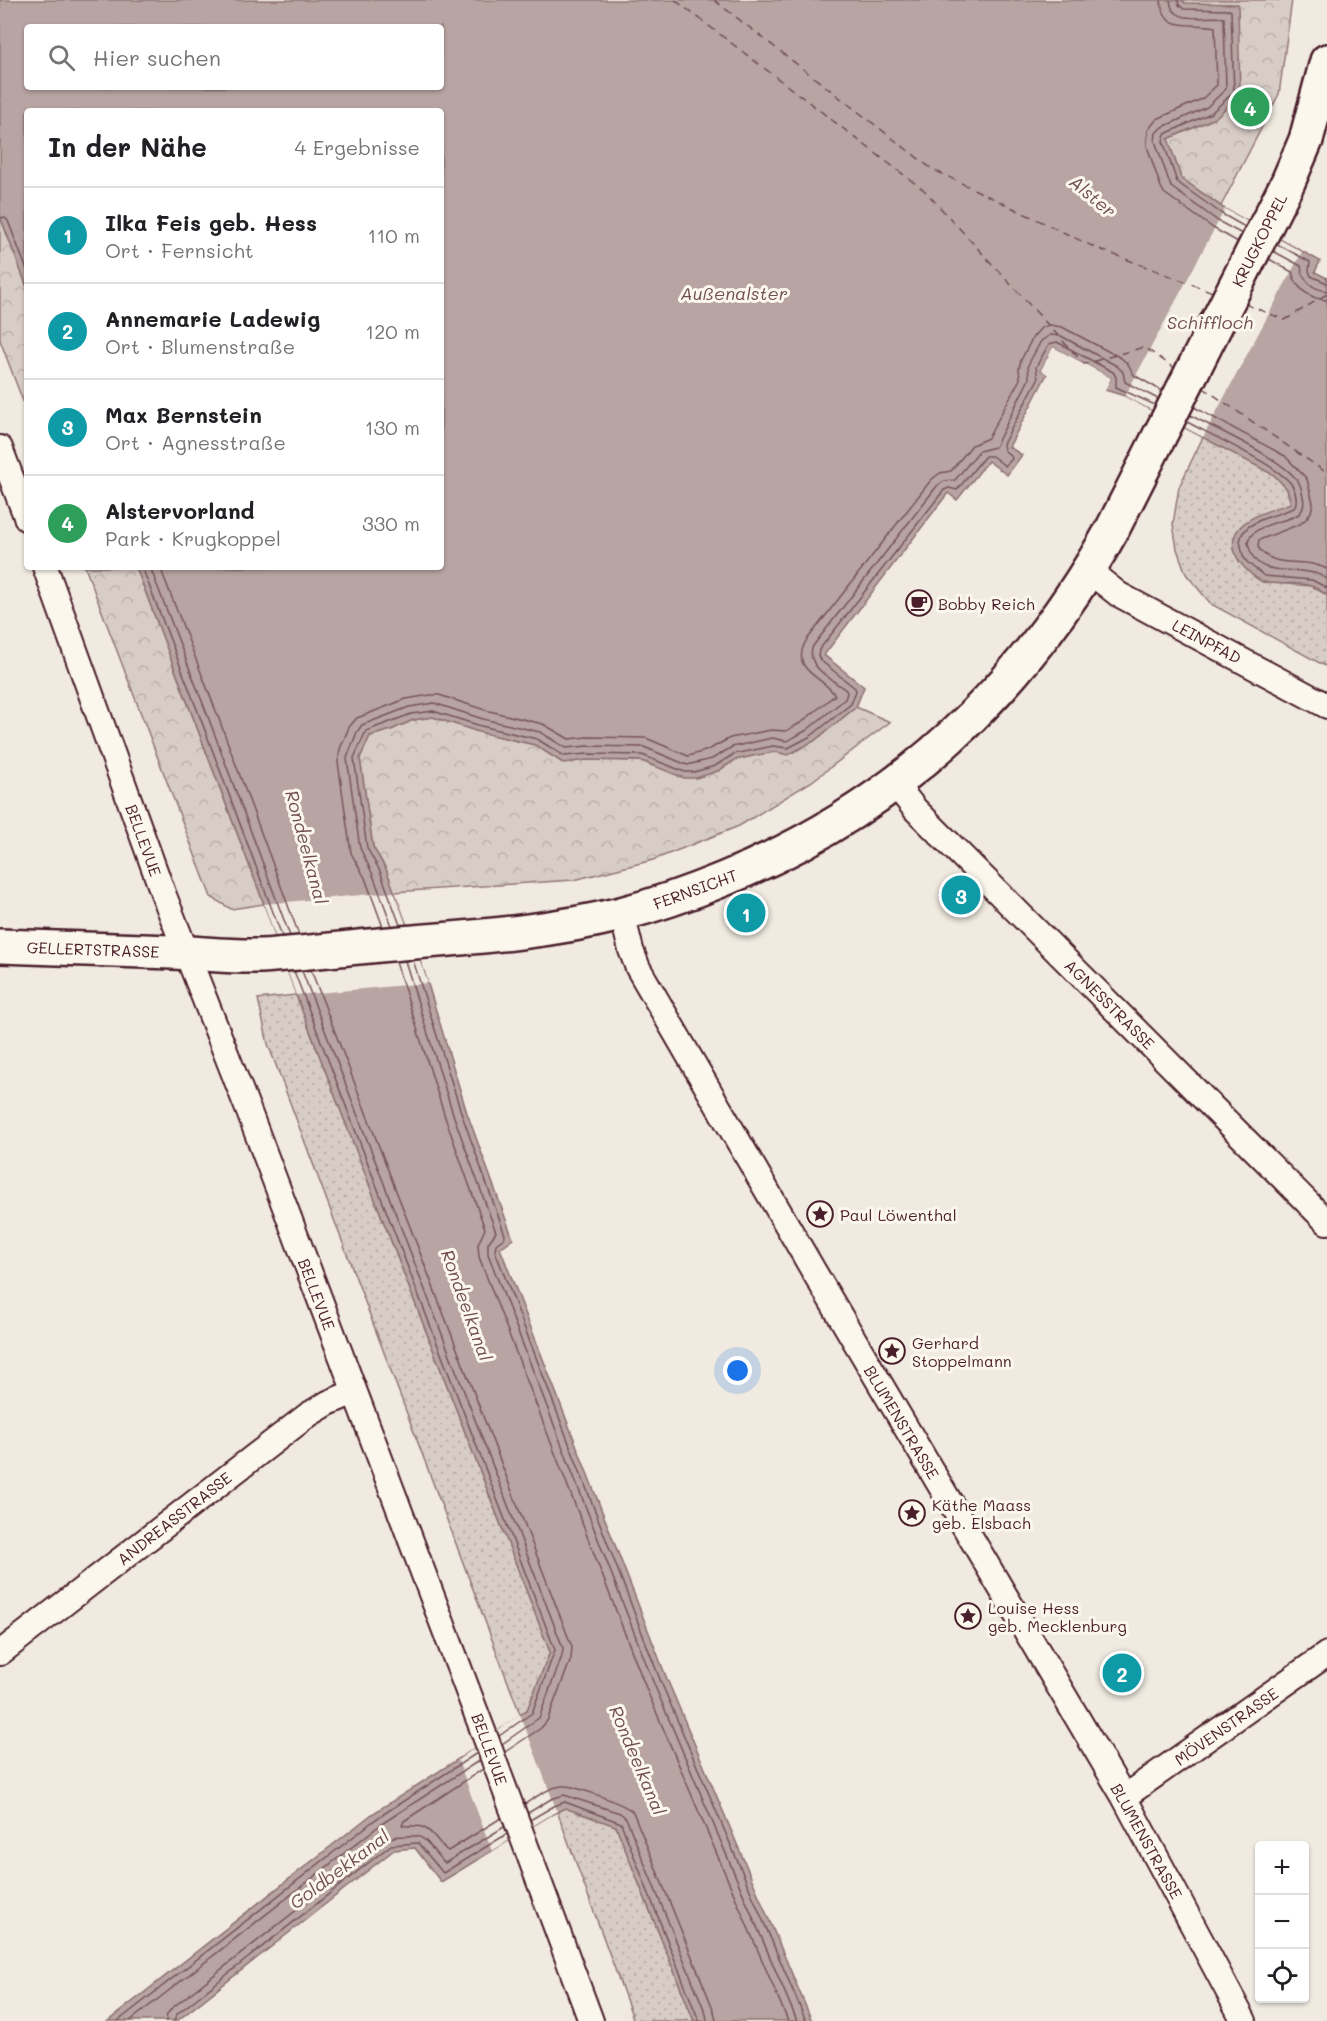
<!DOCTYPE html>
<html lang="de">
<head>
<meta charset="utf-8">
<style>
	body { margin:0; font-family:Mali,sans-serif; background:#f6f6f6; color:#202124 }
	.controls { position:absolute; right:18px; bottom:18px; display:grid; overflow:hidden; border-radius:6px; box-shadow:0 2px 4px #0004 }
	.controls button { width:54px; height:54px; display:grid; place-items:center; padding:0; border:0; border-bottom:2px solid #e0e0e0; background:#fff; color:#202124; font:30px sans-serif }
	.you { position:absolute; left:738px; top:1371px; width:21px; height:21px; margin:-15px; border:4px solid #fff; border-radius:50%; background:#1a73e8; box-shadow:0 0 0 9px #1a73e833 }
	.badge { display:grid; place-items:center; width:39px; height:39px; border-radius:50%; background:#4a1f2b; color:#fff; font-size:20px; font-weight:700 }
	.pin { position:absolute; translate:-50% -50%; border:3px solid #fff; box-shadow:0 2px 6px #0006 }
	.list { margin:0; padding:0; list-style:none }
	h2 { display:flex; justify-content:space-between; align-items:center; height:78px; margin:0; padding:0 24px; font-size:26px }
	h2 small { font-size:20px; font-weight:400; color:#757577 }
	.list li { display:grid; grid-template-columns:39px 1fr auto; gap:18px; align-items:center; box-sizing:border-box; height:96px; padding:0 24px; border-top:2px solid #e0e0e0 }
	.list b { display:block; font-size:22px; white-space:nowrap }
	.list p { margin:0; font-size:20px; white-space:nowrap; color:#757577 }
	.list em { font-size:20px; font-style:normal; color:#757577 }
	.icon { flex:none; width:33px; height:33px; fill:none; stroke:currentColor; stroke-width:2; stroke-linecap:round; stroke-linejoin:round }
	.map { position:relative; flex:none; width:1327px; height:2021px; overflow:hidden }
	.search { position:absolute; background:#fff; box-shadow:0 2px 4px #0004; left:24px; top:24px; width:420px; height:66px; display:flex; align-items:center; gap:15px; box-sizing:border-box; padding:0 21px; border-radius:6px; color:#757577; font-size:22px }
	.panel { position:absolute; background:#fff; box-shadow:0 2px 4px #0004; left:24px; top:108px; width:420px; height:462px; border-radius:6px }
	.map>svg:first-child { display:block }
	.grass { fill:url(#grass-dots); stroke:#917678; stroke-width:1.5 }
	.forest { fill:url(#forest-crowns); stroke:#917678; stroke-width:1.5 }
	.water { fill:#b8a4a2; stroke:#8c6f72; stroke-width:1.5; fill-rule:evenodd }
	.pier { fill:#f0eae0 }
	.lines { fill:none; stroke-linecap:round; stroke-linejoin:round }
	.shore { stroke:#76545b; stroke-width:1.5 }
	.ferry { stroke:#704e55; stroke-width:1.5; stroke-dasharray:8 6; stroke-linecap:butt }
	.street-casing { stroke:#4a1f2b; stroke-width:28 }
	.secondary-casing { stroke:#4a1f2b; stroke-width:38 }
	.street { stroke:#fbf7ec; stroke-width:24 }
	.secondary { stroke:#fbf7ec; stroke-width:33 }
	.labels { text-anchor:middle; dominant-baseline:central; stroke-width:6; stroke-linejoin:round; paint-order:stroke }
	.street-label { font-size:16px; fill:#4a1f2b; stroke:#fbf7ec }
	.poi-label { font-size:16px; fill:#4a1f2b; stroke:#fbf7ec; text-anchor:start }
	.water-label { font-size:18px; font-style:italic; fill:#704e55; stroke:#fbf7ec }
</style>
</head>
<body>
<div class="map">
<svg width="1327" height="2021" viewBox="0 0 1327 2021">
	<defs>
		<pattern id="grass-dots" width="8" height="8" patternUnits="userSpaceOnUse" patternTransform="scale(1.5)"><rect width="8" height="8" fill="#d8ccc6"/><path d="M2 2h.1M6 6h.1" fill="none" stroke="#bbafaa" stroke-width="1.8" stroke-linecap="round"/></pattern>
		<pattern id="forest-crowns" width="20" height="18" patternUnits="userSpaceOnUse" patternTransform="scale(1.5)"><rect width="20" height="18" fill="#d8ccc6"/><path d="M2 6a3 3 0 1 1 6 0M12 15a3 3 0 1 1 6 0" fill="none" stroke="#bbafaa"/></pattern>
	</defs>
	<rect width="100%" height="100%" fill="#f0eae0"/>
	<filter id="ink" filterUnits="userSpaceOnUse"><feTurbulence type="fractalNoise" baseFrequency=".0167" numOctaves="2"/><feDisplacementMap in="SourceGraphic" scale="12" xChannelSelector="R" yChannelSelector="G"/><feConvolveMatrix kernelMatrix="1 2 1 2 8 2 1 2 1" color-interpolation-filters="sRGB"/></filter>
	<g filter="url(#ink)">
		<path class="grass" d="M1203 437 1274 475 1287 489 1291 504 1258 515 1262 582 1311 586 1327 595V667L1211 604 1186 574 1177 549 1173 524 1179 487Z
			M296 995 550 1652 527 1710 520 1714 268 1044 258 999Z
			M565 1808 616 1826 694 2021H634L557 1811Z"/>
		<path class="forest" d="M1182 0H1292L1279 94 1221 206 1181 178 1168 139 1215 118 1185 3Z
			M0 216 27 287V412L0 340Z
			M85 567H136L264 904 231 909 211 897Z
			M856 707 890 722 811 782 739 826 653 860 574 880 394 892 386 869 373 847 360 758 370 736 391 730 413 720 433 717 479 732 535 745 563 763 587 760 642 761 653 766 718 771 735 760 814 741Z"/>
		<path class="water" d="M0 0H1182L1185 3 1238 4 1240 95 1215 118 1168 139 1181 178 1225 209 1320 261 1315 272 1327 278V595C1322 592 1316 587 1311 586 1296 581 1279 586 1264 582 1256 580 1244 568 1239 561 1217 523 1265 512 1291 503L1287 489 1274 475 1125 396 1105 390 1111 378 1053 347 1041 370 1047 374 1009 447 1022 455 1007 475 988 461 957 500 948 493 824 655 864 687 856 707 814 741 788 755 775 752 753 756 735 760 718 771 696 778H684L642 761 587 760 563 763 535 745 479 732 433 717 413 720 391 730 370 736 360 758 373 847 386 869 425 974 467 1113 513 1239 500 1248 667 1679 812 2021H694L616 1826 565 1808 549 1816 441 1882 415 1848 394 1850 177 2021H108L372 1814 463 1756 527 1710 550 1652 296 995 264 904 136 567H441V111H27V287L0 216ZM27 27H441V87H27Z"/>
		<path class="pier" d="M1225 209 1302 252 1203 437 1125 396Z
			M1053 347 1111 378 1104 393 1102 389 1107 379 1054 351 1045 369 1050 372V376L1041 370Z
			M394 892 428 983 296 995 264 904Z
			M520 1714 557 1811 492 1851 458 1760Z"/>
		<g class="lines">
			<path class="shore" d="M1161 0C1163 35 1194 21 1215 27L1217 85 1202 99 1157 119 1148 130 1147 146 1160 185 1164 193 1213 228 1238 242
				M1170 0C1172 27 1207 14 1224 18L1226 89 1207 107 1161 128 1156 133 1155 141 1171 187 1218 221 1242 234
				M1178 0 1179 5 1184 9 1229 10 1231 11 1234 92 1211 113 1165 134 1163 141 1177 182 1222 214 1245 227
				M0 217 5 218 8 221 27 270
				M1277 244 1310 262 1309 271 1311 276 1327 283
				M1273 251 1301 266C1303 281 1312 289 1327 291
				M1269 259 1292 272C1296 288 1309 299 1327 300
				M1194 407 1285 456 1307 479 1313 503 1311 512 1307 518 1300 524 1259 540 1258 547C1273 571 1305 556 1327 569
				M1190 415C1219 431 1278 456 1297 480 1301 484 1302 491 1303 497 1305 505 1303 513 1295 516 1281 523 1253 524 1248 542 1254 580 1288 566 1314 573 1319 574 1323 577 1327 579
				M1187 422C1209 434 1281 467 1292 485 1296 492 1298 502 1294 508L1260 520 1248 527 1242 534 1240 541 1243 556 1247 562 1264 576 1312 580 1327 588
				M142 567 200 717 282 936
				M150 567 207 714 290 936
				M160 567 216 711 299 935
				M400 925 380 871 367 848 354 758 366 731 411 714 433 711 481 726 537 739 564 756 587 754 642 755 685 772H694L715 766 734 754 773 746 788 748 811 736 851 704 856 691 855 688 820 660 818 655 819 650 944 490 949 488 957 490 985 456H992L1005 466 1012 459 1011 456 1004 450 1003 444 1038 379 1036 367 1049 344 1057 342 1113 372 1116 377V387L1155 405
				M392 926 373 875 360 848 347 758 357 732 362 725 409 707 434 703 483 719 540 732 566 748 587 746 644 747 687 765 712 759 732 747 772 738 787 741 807 730 845 699 847 693 846 690C833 680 804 666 813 646L937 486 944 481 955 480 979 451 995 447 1029 379 1028 365 1041 341 1050 335 1061 336 1117 366 1123 372 1125 382 1158 399
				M383 927 365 878 351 853 338 762 340 749 349 727 357 718 406 699 430 695H439L485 710 543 724 569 739 587 737 646 738 688 756 708 750 730 738 771 730 786 731 802 722 835 695C823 676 789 671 806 641L931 480 940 473 951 471 972 445 988 438 1020 379 1019 369 1021 360 1033 337 1041 328 1050 325 1062 327 1121 358 1128 364 1134 375 1162 391
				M413 960 462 1115 505 1235 504 1238 496 1244 495 1251 661 1682 806 2021
				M405 961 454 1117 496 1232 488 1243V1254L654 1684 797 2021
				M396 962 446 1120 485 1229 478 1244 479 1257 646 1688 788 2021
				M311 970 572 1647 571 1659 547 1721 541 1728 505 1752
				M294 971 555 1650 532 1713 499 1736
				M302 971 563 1648 562 1656 539 1718 502 1744
				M483 1769 404 1821 402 1825C408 1827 415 1825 422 1827 434 1831 438 1844 448 1851L501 1818
				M525 1804C536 1797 549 1787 563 1786 574 1785 625 1804 633 1812L714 2011 716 2021
				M528 1813 551 1799 564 1795 620 1813 626 1818 706 2014 707 2021
				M530 1820 554 1806 565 1802 621 1823 699 2021
				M118 2021 376 1819 477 1753
				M130 2021 380 1825 480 1760
				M166 2021 167 2014 172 2008 387 1839C393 1836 400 1836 407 1836 430 1833 430 1852 445 1863L504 1827
				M174 2021 177 2014 391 1845 418 1843 443 1873 507 1834"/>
			<path class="ferry" d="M675 0 925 191 1084 364 1144 347 1176 369
				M714 0 932 169 1094 247 1215 293
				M1245 304 1285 320 1327 294
				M1202 387 1327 473"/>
			<g class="street-casing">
				<path id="street" d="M0 448 27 519
					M45 567 163 893 249 1112 486 1739 591 2021
					M1089 571 1118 594 1327 706
					M895 784 915 809 1327 1222
					M622 914 631 950 638 968 813 1270 1124 1797 1244 2021
					M0 1653 308 1415 328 1403 354 1392
					M1124 1797 1327 1654"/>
			</g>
			<g class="secondary-casing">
				<path id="secondary" d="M0 946C57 948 115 950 172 952 201 953 231 957 261 956 307 953 354 947 401 943 475 937 549 932 621 914 656 905 690 893 724 879 895 810 1024 689 1113 528L1288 182 1306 140 1327 61"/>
			</g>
			<use href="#street" class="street"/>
			<use href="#secondary" class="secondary"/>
		</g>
	</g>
	<defs>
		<g id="cafe-ring" transform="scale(1.35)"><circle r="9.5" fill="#fbf7ec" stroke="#4a1f2b" stroke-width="1.5"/><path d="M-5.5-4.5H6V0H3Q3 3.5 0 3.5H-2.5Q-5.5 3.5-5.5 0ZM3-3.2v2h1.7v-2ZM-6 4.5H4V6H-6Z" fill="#4a1f2b"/></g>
		<g id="sight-ring" transform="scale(1.35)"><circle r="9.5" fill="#fbf7ec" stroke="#4a1f2b" stroke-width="1.5"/><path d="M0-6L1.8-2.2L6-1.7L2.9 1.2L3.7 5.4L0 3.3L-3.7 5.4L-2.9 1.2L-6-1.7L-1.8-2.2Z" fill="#4a1f2b"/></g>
	</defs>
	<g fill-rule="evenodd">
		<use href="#cafe-ring" x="919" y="603"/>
		<use href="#sight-ring" x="820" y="1214"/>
		<use href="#sight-ring" x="892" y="1351"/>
		<use href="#sight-ring" x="912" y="1513"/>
		<use href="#sight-ring" x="968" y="1616"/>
	</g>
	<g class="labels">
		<g class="street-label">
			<text transform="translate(1259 240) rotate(-63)">KRUGKOPPEL</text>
			<text transform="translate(1207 641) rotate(28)">LEINPFAD</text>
			<text transform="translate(144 840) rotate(70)">BELLEVUE</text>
			<text transform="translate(695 889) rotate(-20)">FERNSICHT</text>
			<text transform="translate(93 949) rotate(2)">GELLERTSTRASSE</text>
			<text transform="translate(1110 1004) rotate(45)">AGNESSTRASSE</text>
			<text transform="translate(317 1294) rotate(69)">BELLEVUE</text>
			<text transform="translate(902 1422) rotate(59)">BLUMENSTRASSE</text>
			<text transform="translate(174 1518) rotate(-38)">ANDREASSTRASSE</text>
			<text transform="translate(1226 1726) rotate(-35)">MÖVENSTRASSE</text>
			<text transform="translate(490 1749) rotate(70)">BELLEVUE</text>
			<text transform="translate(1147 1841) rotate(61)">BLUMENSTRASSE</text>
		</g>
		<g class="poi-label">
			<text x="938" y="603">Bobby Reich</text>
			<text x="840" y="1214">Paul Löwenthal</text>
			<text x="912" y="1342">Gerhard<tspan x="912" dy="18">Stoppelmann</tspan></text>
			<text x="932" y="1504">Käthe Maass<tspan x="932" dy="18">geb. Elsbach</tspan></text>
			<text x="988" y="1607">Louise Hess<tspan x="988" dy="18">geb. Mecklenburg</tspan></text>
		</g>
		<g class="water-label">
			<text transform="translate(1093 196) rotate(40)">Alster</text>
			<text x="734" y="293">Außenalster</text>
			<text x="1210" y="322">Schiffloch</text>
			<text transform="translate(307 847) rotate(75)">Rondeelkanal</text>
			<text transform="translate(467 1305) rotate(70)">Rondeelkanal</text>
			<text transform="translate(638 1760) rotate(67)">Rondeelkanal</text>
			<text transform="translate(339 1869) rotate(-37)">Goldbekkanal</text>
		</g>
	</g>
</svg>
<div class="controls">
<button>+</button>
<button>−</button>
<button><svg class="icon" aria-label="locate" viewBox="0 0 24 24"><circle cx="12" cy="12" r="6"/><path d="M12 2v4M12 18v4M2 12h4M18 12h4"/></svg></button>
</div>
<div class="you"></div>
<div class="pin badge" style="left:746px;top:913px;background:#0f9aa8">1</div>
<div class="pin badge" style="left:1122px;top:1673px;background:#0f9aa8">2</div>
<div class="pin badge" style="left:961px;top:895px;background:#0f9aa8">3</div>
<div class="pin badge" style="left:1250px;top:107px;background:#2e9e5b">4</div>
<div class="search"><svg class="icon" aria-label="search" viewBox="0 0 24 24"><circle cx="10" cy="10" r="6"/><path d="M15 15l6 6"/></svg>Hier suchen</div>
<section class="panel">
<h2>In der Nähe<small>4 Ergebnisse</small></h2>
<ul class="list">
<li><span class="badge" style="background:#0f9aa8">1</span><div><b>Ilka Feis geb. Hess</b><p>Ort · Fernsicht</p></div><em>110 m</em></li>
<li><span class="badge" style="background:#0f9aa8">2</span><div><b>Annemarie Ladewig</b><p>Ort · Blumenstraße</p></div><em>120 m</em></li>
<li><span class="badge" style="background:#0f9aa8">3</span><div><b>Max Bernstein</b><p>Ort · Agnesstraße</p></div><em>130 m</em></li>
<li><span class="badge" style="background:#2e9e5b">4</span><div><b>Alstervorland</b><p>Park · Krugkoppel</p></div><em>330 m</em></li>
</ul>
</section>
</div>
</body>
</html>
